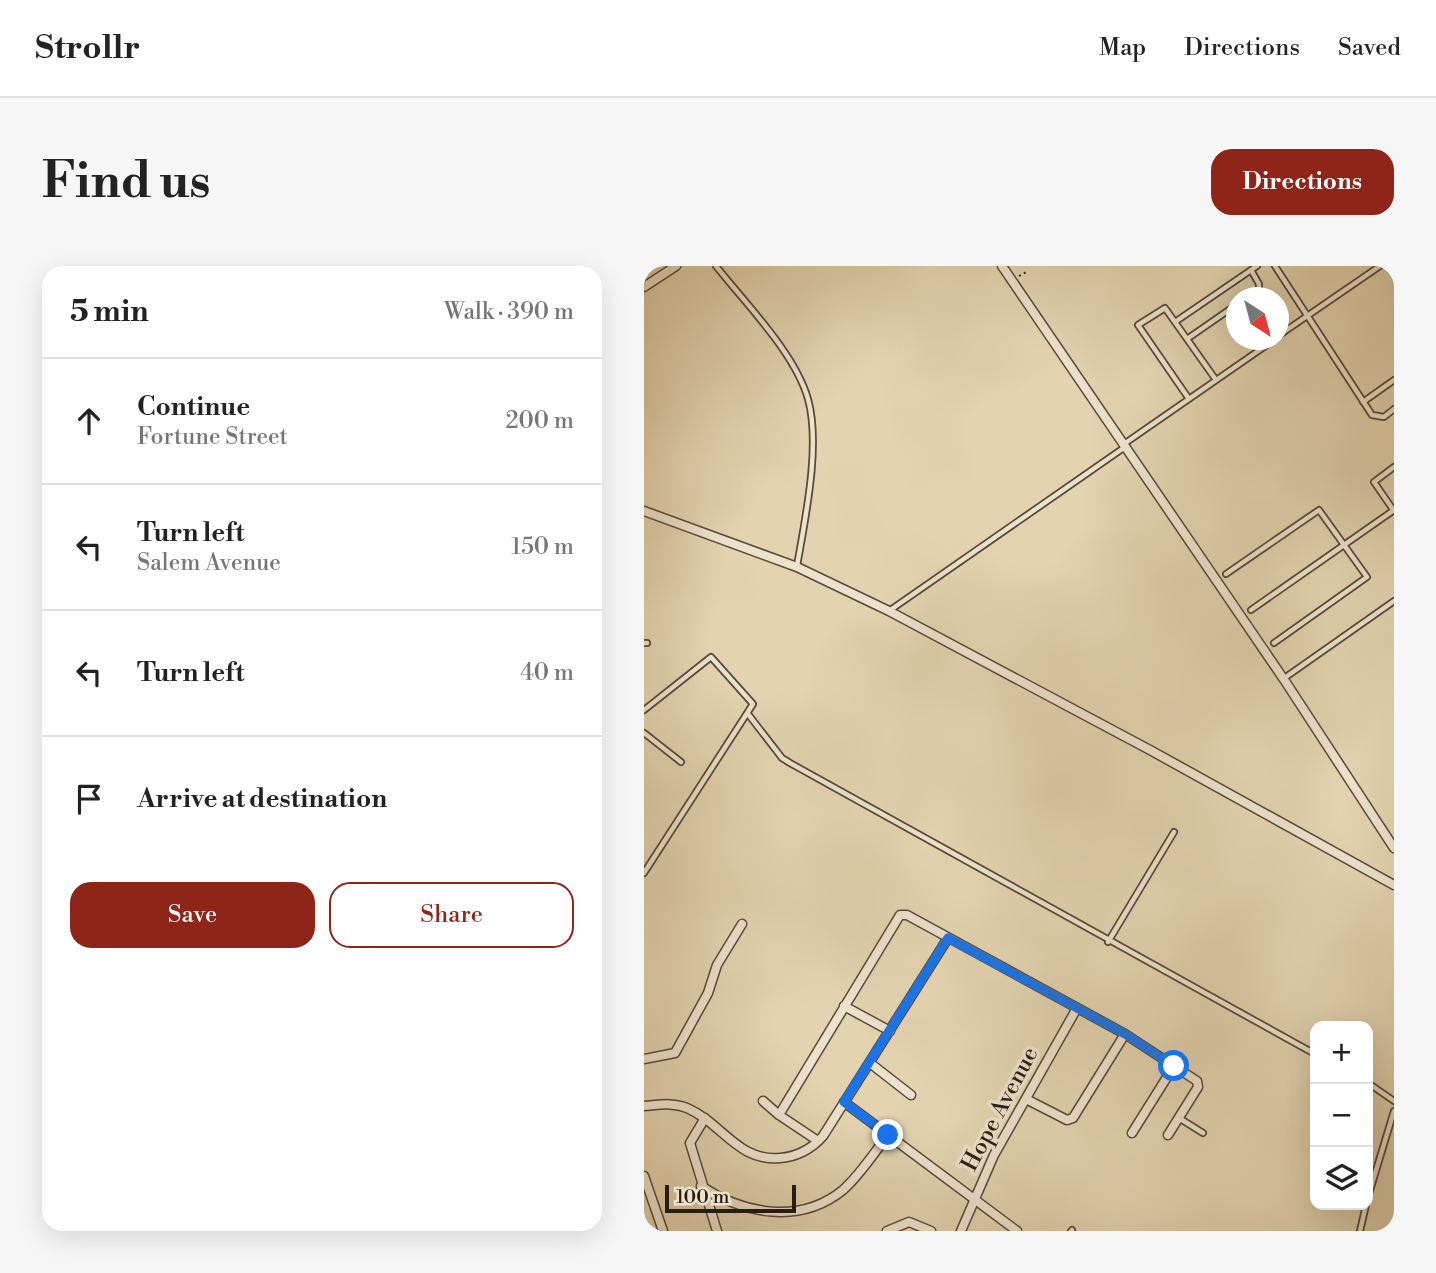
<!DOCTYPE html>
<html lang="en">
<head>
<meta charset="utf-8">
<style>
	body { margin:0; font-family:"Libre Bodoni",serif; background:#f6f6f6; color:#222 }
	.controls { position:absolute; right:21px; bottom:21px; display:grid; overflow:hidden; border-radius:14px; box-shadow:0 7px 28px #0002 }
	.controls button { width:63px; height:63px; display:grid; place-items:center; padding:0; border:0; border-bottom:2px solid #e0e0e0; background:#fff; color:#222; font:35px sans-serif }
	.compass { position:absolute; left:582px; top:21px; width:63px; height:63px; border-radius:50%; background:#fff; box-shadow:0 7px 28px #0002; rotate:144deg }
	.scale { position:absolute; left:21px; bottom:18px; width:131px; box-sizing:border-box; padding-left:7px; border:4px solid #271d10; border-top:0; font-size:19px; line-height:24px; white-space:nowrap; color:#271d10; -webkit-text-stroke:5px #ede2cc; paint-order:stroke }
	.stop { position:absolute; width:21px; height:21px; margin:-16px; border:5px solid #1a73e8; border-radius:50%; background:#fff }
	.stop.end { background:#1a73e8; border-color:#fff; box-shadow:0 2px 7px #0008 }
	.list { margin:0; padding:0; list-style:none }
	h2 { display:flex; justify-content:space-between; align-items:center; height:91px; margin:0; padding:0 28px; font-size:30px }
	h2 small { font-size:23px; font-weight:400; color:#767676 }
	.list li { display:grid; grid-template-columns:46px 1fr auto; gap:21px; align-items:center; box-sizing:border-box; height:126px; padding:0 28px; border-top:2px solid #e0e0e0 }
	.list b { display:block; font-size:26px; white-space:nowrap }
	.list p { margin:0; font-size:23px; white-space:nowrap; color:#767676 }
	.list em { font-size:23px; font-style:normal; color:#767676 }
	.actions { display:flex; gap:14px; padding:21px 28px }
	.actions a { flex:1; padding:16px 0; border:2px solid #8f2418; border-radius:21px; text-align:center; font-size:24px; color:#8f2418 }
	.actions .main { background:#8f2418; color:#fff }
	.icon { flex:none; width:38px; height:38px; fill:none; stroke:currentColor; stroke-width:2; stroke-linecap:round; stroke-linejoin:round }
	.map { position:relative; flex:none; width:750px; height:965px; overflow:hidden; border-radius:21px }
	header { display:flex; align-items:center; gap:42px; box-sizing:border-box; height:98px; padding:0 35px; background:#fff; border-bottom:2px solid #e0e0e0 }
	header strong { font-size:33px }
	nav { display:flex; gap:38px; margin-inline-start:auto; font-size:24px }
	.intro { display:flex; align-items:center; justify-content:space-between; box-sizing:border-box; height:168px; padding:0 42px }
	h1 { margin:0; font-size:49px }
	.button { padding:18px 32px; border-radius:21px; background:#8f2418; color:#fff; font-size:24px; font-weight:700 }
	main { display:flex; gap:42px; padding:0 42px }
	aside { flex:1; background:#fff; border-radius:21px; box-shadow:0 7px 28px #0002 }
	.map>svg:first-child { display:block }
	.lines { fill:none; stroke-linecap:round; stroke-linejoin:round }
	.lane-casing { stroke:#564a38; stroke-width:8 }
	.street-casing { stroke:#564a38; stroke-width:11 }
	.path { stroke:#271d10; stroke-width:2; stroke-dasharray:2 3.5; stroke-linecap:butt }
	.lane { stroke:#ede2cc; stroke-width:4.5 }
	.street { stroke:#ede2cc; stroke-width:8 }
	.route { stroke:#1a73e8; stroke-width:9 }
	.labels { text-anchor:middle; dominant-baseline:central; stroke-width:7; stroke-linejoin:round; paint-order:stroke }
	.street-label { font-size:23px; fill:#271d10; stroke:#ede2cc }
</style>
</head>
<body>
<header>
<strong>Strollr</strong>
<nav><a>Map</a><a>Directions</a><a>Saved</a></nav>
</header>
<div class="intro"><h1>Find us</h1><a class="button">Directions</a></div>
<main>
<aside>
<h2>5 min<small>Walk · 390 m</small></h2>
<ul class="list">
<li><svg class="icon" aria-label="ahead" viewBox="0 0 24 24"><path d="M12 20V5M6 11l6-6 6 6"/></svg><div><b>Continue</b><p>Fortune Street</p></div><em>200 m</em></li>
<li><svg class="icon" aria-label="left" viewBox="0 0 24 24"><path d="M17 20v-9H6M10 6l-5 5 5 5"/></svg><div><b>Turn left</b><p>Salem Avenue</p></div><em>150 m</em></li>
<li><svg class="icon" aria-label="left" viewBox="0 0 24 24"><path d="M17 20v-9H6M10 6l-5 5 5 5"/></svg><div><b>Turn left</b></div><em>40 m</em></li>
<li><svg class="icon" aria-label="arrive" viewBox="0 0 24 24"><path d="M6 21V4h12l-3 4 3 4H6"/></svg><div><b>Arrive at destination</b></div></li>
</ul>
<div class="actions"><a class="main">Save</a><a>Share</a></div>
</aside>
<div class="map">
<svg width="750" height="965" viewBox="0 0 750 965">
	<rect width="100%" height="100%" fill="#e3d3b0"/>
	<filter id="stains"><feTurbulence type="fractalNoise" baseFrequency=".00286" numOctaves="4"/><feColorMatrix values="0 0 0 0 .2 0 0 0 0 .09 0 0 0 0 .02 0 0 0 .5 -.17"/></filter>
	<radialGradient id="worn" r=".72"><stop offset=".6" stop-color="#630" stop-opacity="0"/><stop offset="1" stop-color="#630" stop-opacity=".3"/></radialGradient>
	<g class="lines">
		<g class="lane-casing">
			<path id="lane" d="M72 0C102 38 151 87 164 133 177 180 161 253 153 300
				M631 0 728 149 740 151 750 143
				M604 32 615 23V18L607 4
				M531 56 613 0
				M634 70 736 0
				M543 73 592 39
				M545 133 494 59 521 42 572 114
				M719 136 750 114
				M480 178 630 74
				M750 245 730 216 750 201
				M582 308 675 244 723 311 630 377
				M607 344 750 244
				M245 345 481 181
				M0 377H3
				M639 413 750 335
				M0 444 67 391 109 438 0 607
				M104 448 138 492 146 497 671 788
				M0 467 37 496
				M464 676 530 566
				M724 817 750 835
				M535 852 559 867
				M724 931 750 845
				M427 965 428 964
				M716 965 722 939"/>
		</g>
		<g class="street-casing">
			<path id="street" d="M358 0 641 415 750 582
				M0 21 32 0
				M0 245 153 301 245 345 506 484 750 619
				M200 740 246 765
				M0 793 31 787 64 727 73 699 98 658
				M226 797 267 829
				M382 833 423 854 429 852 481 768
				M119 835 135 849 256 649H263L481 768 553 815 554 821 524 869
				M200 836 373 965
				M0 840C15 839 29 836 43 842 78 857 94 896 136 892 152 891 168 883 179 870L304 672
				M135 849 174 875
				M61 852 46 877 73 965
				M488 867 530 800
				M0 910 19 965
				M57 920C100 948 156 959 199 924 216 909 230 887 244 869
				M243 965 265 956 287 965
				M317 965 350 889 433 742"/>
		</g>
		<path class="path" d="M375 10 384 5"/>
		<use href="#lane" class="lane"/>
		<use href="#street" class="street"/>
	</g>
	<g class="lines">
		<path class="route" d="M244 869 200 836 304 672 481 768 530 800"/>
	</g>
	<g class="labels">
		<g class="street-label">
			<text transform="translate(356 843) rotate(-62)">Hope Avenue</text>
		</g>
	</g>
	<rect width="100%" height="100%" filter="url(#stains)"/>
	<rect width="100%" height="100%" fill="url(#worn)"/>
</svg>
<div class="controls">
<button>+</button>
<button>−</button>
<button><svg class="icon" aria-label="layers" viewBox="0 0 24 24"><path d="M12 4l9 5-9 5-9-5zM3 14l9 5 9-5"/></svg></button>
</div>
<svg class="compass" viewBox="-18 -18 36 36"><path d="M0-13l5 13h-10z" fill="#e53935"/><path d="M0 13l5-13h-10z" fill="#767676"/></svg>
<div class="scale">100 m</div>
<div class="stop" style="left:530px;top:800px"></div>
<div class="stop end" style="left:244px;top:869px"></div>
</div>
</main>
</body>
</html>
